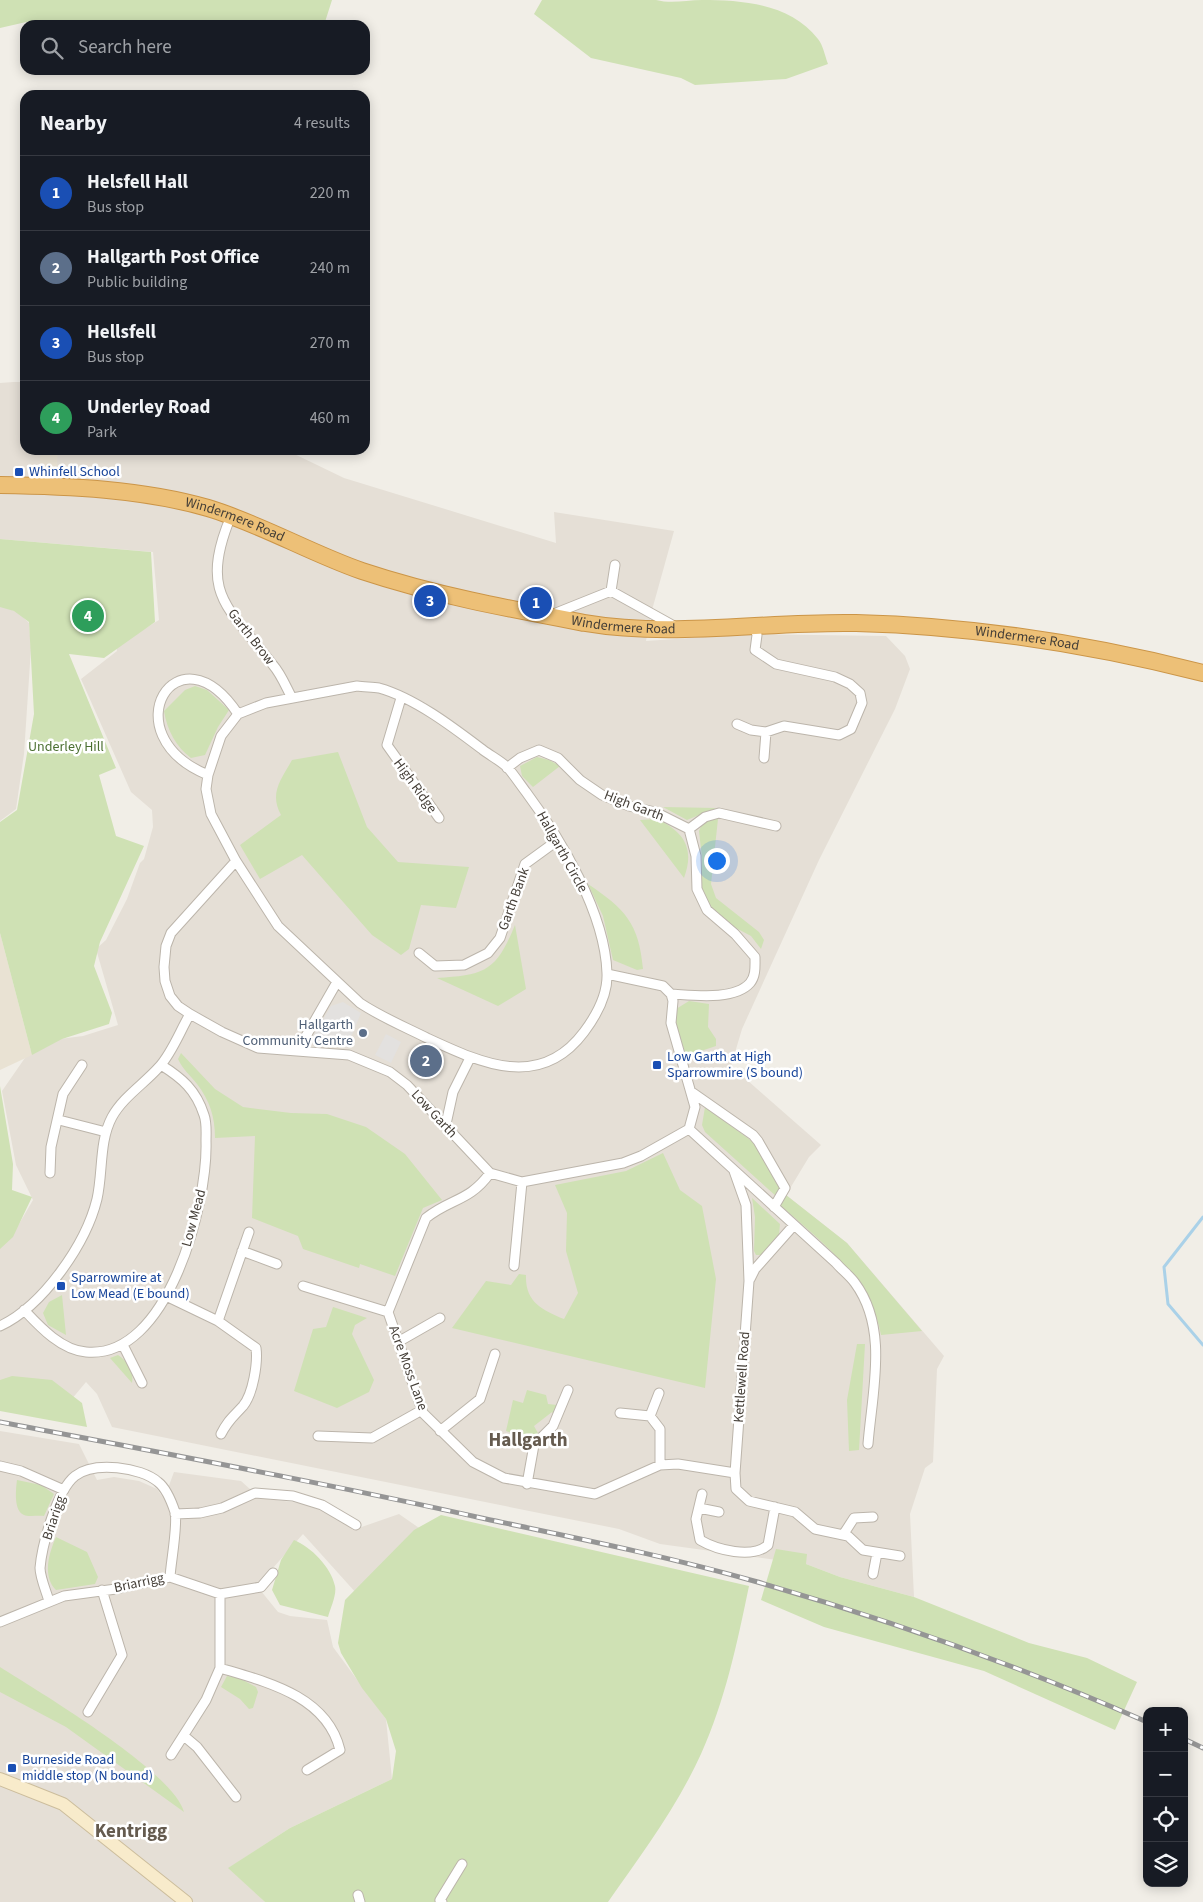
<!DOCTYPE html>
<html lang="en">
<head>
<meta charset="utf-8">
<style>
	body { margin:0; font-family:"Source Sans 3",sans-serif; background:#242831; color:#f1f3f6 }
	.controls { position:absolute; right:15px; bottom:15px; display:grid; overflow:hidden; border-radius:10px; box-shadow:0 2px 12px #0003 }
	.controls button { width:45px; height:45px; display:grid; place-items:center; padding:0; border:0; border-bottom:1px solid #363941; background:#171b24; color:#f1f3f6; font:25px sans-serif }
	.you { position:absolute; left:716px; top:860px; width:18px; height:18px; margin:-12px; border:4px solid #fff; border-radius:50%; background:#1a73e8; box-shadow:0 0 0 8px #1a73e833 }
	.badge { display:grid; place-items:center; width:32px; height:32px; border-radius:50%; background:#2563eb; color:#fff; font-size:16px; font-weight:700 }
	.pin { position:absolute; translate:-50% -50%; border:2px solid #fff; box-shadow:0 1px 5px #0006 }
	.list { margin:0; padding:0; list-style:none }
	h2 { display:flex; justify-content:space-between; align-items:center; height:65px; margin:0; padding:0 20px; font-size:21px }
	h2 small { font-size:16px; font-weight:400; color:#9ea1a6 }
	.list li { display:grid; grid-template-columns:32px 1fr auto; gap:15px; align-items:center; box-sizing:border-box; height:75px; padding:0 20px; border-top:1px solid #363941 }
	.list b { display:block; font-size:19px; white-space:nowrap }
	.list p { margin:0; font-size:16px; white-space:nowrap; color:#9ea1a6 }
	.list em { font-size:16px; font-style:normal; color:#9ea1a6 }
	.icon { flex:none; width:28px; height:28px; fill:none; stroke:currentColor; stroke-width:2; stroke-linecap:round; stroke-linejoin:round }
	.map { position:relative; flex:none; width:1203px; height:1902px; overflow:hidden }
	.search { position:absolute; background:#171b24; box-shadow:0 2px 12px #0003; left:20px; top:20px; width:350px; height:55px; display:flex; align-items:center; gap:12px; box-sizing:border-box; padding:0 18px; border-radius:15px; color:#9ea1a6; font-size:19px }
	.panel { position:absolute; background:#171b24; box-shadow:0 2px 12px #0003; left:20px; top:90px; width:350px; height:365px; border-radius:15px }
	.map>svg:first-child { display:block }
	.residential { fill:#e5dfd6 }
	.education { fill:#e9e2d3 }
	.green { fill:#cfe1b4 }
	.parking { fill:#e3e1df }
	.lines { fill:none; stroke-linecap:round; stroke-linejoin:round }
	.stream { stroke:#aad1e8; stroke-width:3 }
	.street-casing { stroke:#bcb5ab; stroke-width:11 }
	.secondary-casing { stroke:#ccbd9c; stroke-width:14 }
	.highway-casing { stroke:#cb9548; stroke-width:18 }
	.street { stroke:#fff; stroke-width:9 }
	.secondary { stroke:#f8ebcb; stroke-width:12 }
	.highway { stroke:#edc077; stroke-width:16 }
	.rail-casing { stroke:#959595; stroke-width:5 }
	.rail { stroke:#fff; stroke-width:3; stroke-dasharray:9; stroke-linecap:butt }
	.transit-dot { fill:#1a4fb4; stroke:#fff; stroke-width:2 }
	.service-dot { fill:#5c6f8a; stroke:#fff; stroke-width:2 }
	.labels { text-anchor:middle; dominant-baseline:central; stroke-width:5; stroke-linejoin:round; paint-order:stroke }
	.transit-label { font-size:14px; fill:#164399; stroke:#fff; text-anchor:start }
	.street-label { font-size:14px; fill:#443e37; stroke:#fff }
	.park-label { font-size:14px; fill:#4b6f31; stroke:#fff }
	.service-label { font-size:14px; fill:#4e5e75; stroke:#fff; text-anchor:end }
	.district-label { font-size:19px; font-weight:bold; fill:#655b4f; stroke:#fff }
</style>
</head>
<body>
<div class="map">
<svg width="1203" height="1902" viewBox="0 0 1203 1902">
	<rect width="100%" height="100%" fill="#f1eee7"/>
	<path class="residential" d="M13 382H25V450H286L344 478 556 543 554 512 674 531 652 610 646 641 747 634 886 636 905 656 910 669 895 709 819 860 742 1029 731 1066 821 1145 809 1157 786 1195 847 1243 944 1356 937 1369 933 1462 925 1468 910 1514 914 1597 840 1577 806 1564 660 1544 619 1529 112 1427 97 1394 86 1382 71 1400 0 1399V1248L12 1236 33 1200 16 1165 2 1091 36 1042 83 1036 118 1025 96 949 106 940 127 899 140 863 144 859 153 827 152 810 131 792 81 679 117 651 116 646 159 620 153 552 0 539V383Z
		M0 605 19 613 29 623 31 648 24 754 16 809 0 821Z
		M0 1431 79 1444 97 1480 114 1477 139 1481 157 1489 164 1499 174 1472 241 1481 260 1498 316 1505 329 1511 353 1530 399 1514 422 1530 357 1594 303 1534 257 1586 278 1612 290 1616 327 1620 333 1647 386 1719 392 1779 290 1828 229 1868 265 1902H0Z"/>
	<path class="education" d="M40 450H58L56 479 40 475Z
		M0 933 32 1055 0 1070Z"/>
	<path class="green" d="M0 0H332L325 22 35 20 0 28Z
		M542 0H656C672 4 686 0 702 0 743 0 791 4 818 39 823 45 825 56 828 64L786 79 695 85 681 78 591 58 534 14Z
		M0 539 151 552 155 622 104 658 69 654 116 768 99 775 116 836 144 846 100 942 94 966 112 1013 109 1024 62 1039 32 1055 0 933V822L17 810 34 714 29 622 14 611 0 607Z
		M195 686 207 690 229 710 218 727 205 755 191 758C176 747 167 730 164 711L185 690Z
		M338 752 367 827 398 862 469 867 456 908 421 905 409 949 401 955 372 935 302 855 260 879 240 845 281 815C269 793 281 780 292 760Z
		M537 757 549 760 560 766 533 787 522 776 520 766Z
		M663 807 716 808 687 820Z
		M657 819C684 832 695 848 684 878L640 820Z
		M718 819 711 884 716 898 759 932 764 940 761 949 751 936 734 927 708 905 701 887 702 858 699 831 702 824 710 820Z
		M588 884C625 909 639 923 643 969L637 970 613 960 603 916Z
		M515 925 526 989 498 1006 437 978C486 975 496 971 515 925Z
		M689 1001 709 1004 708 1027 716 1039V1046L686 1056 676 1024V1009Z
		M181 1053 215 1089 243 1107 291 1113 327 1114 366 1127 405 1154 442 1200 423 1208 395 1276 360 1264 359 1268 303 1249 298 1236 252 1218 255 1136 215 1138C215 1117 210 1101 197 1084 190 1075 183 1070 178 1059Z
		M0 1086 13 1164 12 1190 32 1197 13 1237 0 1249Z
		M705 1107 753 1142 780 1183 782 1189 777 1197 705 1132 702 1125Z
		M663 1153 680 1190 702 1206 716 1279 705 1388 452 1328 486 1281 511 1285 519 1274 526 1275C525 1302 542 1310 564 1319L578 1293 566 1251 567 1213 555 1185 626 1171Z
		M786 1195 847 1243 922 1331 881 1335C871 1278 820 1241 779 1204Z
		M752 1198 780 1224 779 1235 761 1255H756L754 1251 755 1217Z
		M62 1295 66 1335 48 1325 43 1313 49 1302Z
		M333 1307 367 1318 355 1325 352 1334 374 1380 369 1392 337 1408 294 1391 313 1329 326 1327Z
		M857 1344H865L859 1450 849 1451 847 1400Z
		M118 1355C128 1362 134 1371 132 1383L110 1358Z
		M12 1376 52 1380 82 1403 87 1427 0 1411V1380Z
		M527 1390 546 1395 548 1404 557 1405 558 1408 555 1417 552 1412 534 1426 539 1435 534 1441 506 1431 513 1400 523 1403Z
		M17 1480 41 1485 54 1494 44 1516C39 1515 28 1517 24 1515 13 1511 16 1488 17 1480Z
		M441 1515 749 1586C737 1644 725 1701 701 1754 677 1807 641 1855 608 1902H265L228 1868 290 1828 392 1779 396 1751 386 1719 362 1688 341 1653 338 1643 345 1600 414 1530Z
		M56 1537 87 1552 98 1577 95 1584 56 1590C42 1576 49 1553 56 1537Z
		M294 1540C311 1547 331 1567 335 1586 337 1595 330 1609 328 1617L280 1605 272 1590 281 1560Z
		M776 1549 807 1554 806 1564 840 1577 914 1597 1029 1643 1087 1658 1137 1682 1115 1730 984 1671 824 1627 761 1600Z
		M0 1667C39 1692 173 1771 184 1812L66 1727 0 1692Z
		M227 1676 239 1678 256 1687 258 1692 253 1708 249 1709 240 1699 221 1687Z"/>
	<path class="parking" d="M343 1002 361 1013 347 1047 314 1041 312 1038 331 1006Z
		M386 1034 401 1042 391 1063 375 1055Z"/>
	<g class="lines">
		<path class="stream" d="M1203 1217 1164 1267 1168 1304 1203 1345"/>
		<g class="street-casing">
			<path id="street" d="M231 516C198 595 229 607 273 665 281 674 286 687 292 698
				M611 591 615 565
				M551 615 611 591 674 626
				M357 686C364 687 372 687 379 688 415 698 454 728 483 750 491 756 501 761 508 768 514 775 520 784 526 792 561 839 605 913 607 973 608 994 596 1016 584 1032 540 1091 481 1063 427 1038 405 1027 381 1017 360 1003L278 926 236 861 211 814 206 789 208 775 221 736 238 714 266 703Z
				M401 698 387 745 439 818
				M737 724 751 730 766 732 784 726 839 735 851 729 862 703 860 693 850 684 835 677 776 664 755 650 757 635 754 626
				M764 758 766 732
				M507 768 520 758 539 750 558 758 580 780 602 795 629 806 655 812 689 829 696 856 697 889 707 910 735 934 755 957C755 966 756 976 750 983 734 1001 692 995 671 994L663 986 607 974
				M208 775C109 734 178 623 238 714
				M689 829 705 817 719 813 776 826
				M236 861 171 933 166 946 164 967 165 981 170 996 178 1006 190 1014 222 1032 258 1048 349 1055 390 1072 407 1085 490 1173 522 1182 623 1163 641 1156 689 1129 695 1107 671 1023 673 1001 671 994
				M419 953 435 966 464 965 488 953 500 938 525 864 558 840
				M298 1050 337 982
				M693 1093 753 1135 758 1141 785 1188 774 1207
				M59 1120 106 1132
				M446 1124 453 1092 470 1058
				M689 1129 836 1263C842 1270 850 1276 855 1283 889 1329 872 1392 868 1444
				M734 1171 746 1205 749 1281 735 1473 736 1489 749 1501 795 1512 815 1529 848 1536 863 1550 900 1556
				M50 1173 51 1147 63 1094 82 1065
				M490 1173C469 1202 451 1198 426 1218L388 1312 423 1413 473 1462 504 1478 595 1494 660 1465 678 1464 735 1473
				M242 1251 277 1264
				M514 1266 522 1182
				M750 1279 755 1269 794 1225
				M303 1286 388 1312
				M166 1296 218 1321 256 1348C258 1363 253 1394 243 1406 233 1417 228 1420 221 1434
				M24 1310C40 1327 61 1350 86 1352 168 1360 208 1203 206 1141 206 1133 207 1123 204 1115 196 1090 182 1078 161 1065
				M218 1321 249 1232
				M0 1326C43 1306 86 1244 97 1199 103 1173 99 1141 112 1117 123 1097 144 1084 159 1067 172 1053 180 1031 190 1014
				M398 1342 440 1318
				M123 1345 142 1383
				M659 1393 650 1416 660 1429V1465
				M620 1413 650 1416
				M440 1431 480 1399 495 1354
				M318 1436 372 1438 422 1410
				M0 1466 21 1471 64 1490
				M527 1484 534 1445 553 1426 568 1390
				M702 1494 696 1519 700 1540C717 1550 752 1559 768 1545L775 1507
				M699 1508 719 1512
				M175 1514 200 1513 222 1508 255 1493 293 1496 322 1505 356 1525
				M843 1535 854 1518 873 1517
				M873 1574 877 1553
				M49 1601C46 1591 40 1577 40 1568 42 1545 57 1490 75 1476 94 1461 141 1467 158 1482 166 1488 172 1503 175 1512 178 1525 171 1561 170 1577
				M0 1622 64 1596 116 1589 170 1577 220 1594 261 1587 273 1573
				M220 1668C267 1682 327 1696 340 1750L307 1770
				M88 1712 122 1655 102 1590
				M184 1736 197 1747 236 1797
				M171 1755 206 1700 220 1668V1594
				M358 1895 360 1902
				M442 1902 440 1900 462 1864"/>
		</g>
		<g class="secondary-casing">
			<path id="secondary" d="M0 1779 63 1804 186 1902"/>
		</g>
		<g class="highway-casing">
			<g id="highway">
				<path id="s1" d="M0 485C68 486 142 489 208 508 261 524 310 553 362 571 434 595 510 609 585 623 672 638 767 621 856 623 973 626 1089 644 1203 673"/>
			</g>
		</g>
		<use href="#street" class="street"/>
		<use href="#secondary" class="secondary"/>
		<use href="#highway" class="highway"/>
		<g class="rail-casing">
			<path id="rail" d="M0 1422C162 1453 325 1483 486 1519 576 1538 666 1556 754 1581 887 1619 1020 1666 1147 1722
				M1184 1739 1203 1748"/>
		</g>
		<use href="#rail" class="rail"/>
	</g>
	<g class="transit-dot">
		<rect x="14" y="467" width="10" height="10" rx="2.5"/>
		<rect x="652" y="1060" width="10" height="10" rx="2.5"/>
		<rect x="56" y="1281" width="10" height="10" rx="2.5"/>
		<rect x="7" y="1763" width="10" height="10" rx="2.5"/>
	</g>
	<circle class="service-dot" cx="363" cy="1033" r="5"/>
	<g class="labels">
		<g class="transit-label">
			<text x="29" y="472">Whinfell School</text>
			<text x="667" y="1057">Low Garth at High<tspan x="667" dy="16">Sparrowmire (S bound)</tspan></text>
			<text x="71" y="1278">Sparrowmire at<tspan x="71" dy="16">Low Mead (E bound)</tspan></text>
			<text x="22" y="1760">Burneside Road<tspan x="22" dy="16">middle stop (N bound)</tspan></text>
		</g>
		<g class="street-label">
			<text stroke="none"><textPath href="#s1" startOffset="239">Windermere Road</textPath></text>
			<text stroke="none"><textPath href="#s1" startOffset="644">Windermere Road</textPath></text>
			<text transform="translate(251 637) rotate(52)">Garth Brow</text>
			<text stroke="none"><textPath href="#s1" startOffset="1049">Windermere Road</textPath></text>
			<text transform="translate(415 786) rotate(54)">High Ridge</text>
			<text transform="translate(634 806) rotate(21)">High Garth</text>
			<text transform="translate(562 852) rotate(61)">Hallgarth Circle</text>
			<text transform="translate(514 899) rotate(-70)">Garth Bank</text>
			<text transform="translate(434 1114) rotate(47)">Low Garth</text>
			<text transform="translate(194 1218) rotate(-75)">Low Mead</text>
			<text transform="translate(408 1368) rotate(70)">Acre Moss Lane</text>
			<text transform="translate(742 1377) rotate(-86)">Kettlewell Road</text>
			<text transform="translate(54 1518) rotate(-72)">Briarigg</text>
			<text transform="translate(139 1583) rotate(-12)">Briarrigg</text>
		</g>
		<g class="park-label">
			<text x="66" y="747">Underley Hill</text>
		</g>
		<g class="service-label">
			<text x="353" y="1025">Hallgarth<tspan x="353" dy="16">Community Centre</tspan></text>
		</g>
		<g class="district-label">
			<text x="528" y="1440">Hallgarth</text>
			<text x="131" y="1831">Kentrigg</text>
		</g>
	</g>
</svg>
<div class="controls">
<button>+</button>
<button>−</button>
<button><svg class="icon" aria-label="locate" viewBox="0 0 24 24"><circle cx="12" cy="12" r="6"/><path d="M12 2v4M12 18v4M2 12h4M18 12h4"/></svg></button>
<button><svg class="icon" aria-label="layers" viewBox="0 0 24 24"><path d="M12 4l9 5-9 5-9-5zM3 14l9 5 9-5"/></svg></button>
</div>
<div class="you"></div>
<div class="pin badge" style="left:536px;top:603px;background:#1a4fb4">1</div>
<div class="pin badge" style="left:426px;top:1061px;background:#5c6f8a">2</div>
<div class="pin badge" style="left:430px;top:601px;background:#1a4fb4">3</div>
<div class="pin badge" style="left:88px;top:616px;background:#2e9e5b">4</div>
<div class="search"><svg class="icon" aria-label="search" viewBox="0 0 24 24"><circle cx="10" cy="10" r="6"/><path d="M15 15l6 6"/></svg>Search here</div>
<section class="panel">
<h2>Nearby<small>4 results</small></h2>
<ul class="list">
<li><span class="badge" style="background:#1a4fb4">1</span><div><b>Helsfell Hall</b><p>Bus stop</p></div><em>220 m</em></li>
<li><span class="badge" style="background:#5c6f8a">2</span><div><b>Hallgarth Post Office</b><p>Public building</p></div><em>240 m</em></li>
<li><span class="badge" style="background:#1a4fb4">3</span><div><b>Hellsfell</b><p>Bus stop</p></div><em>270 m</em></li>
<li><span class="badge" style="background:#2e9e5b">4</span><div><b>Underley Road</b><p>Park</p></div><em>460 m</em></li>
</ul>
</section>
</div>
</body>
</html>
